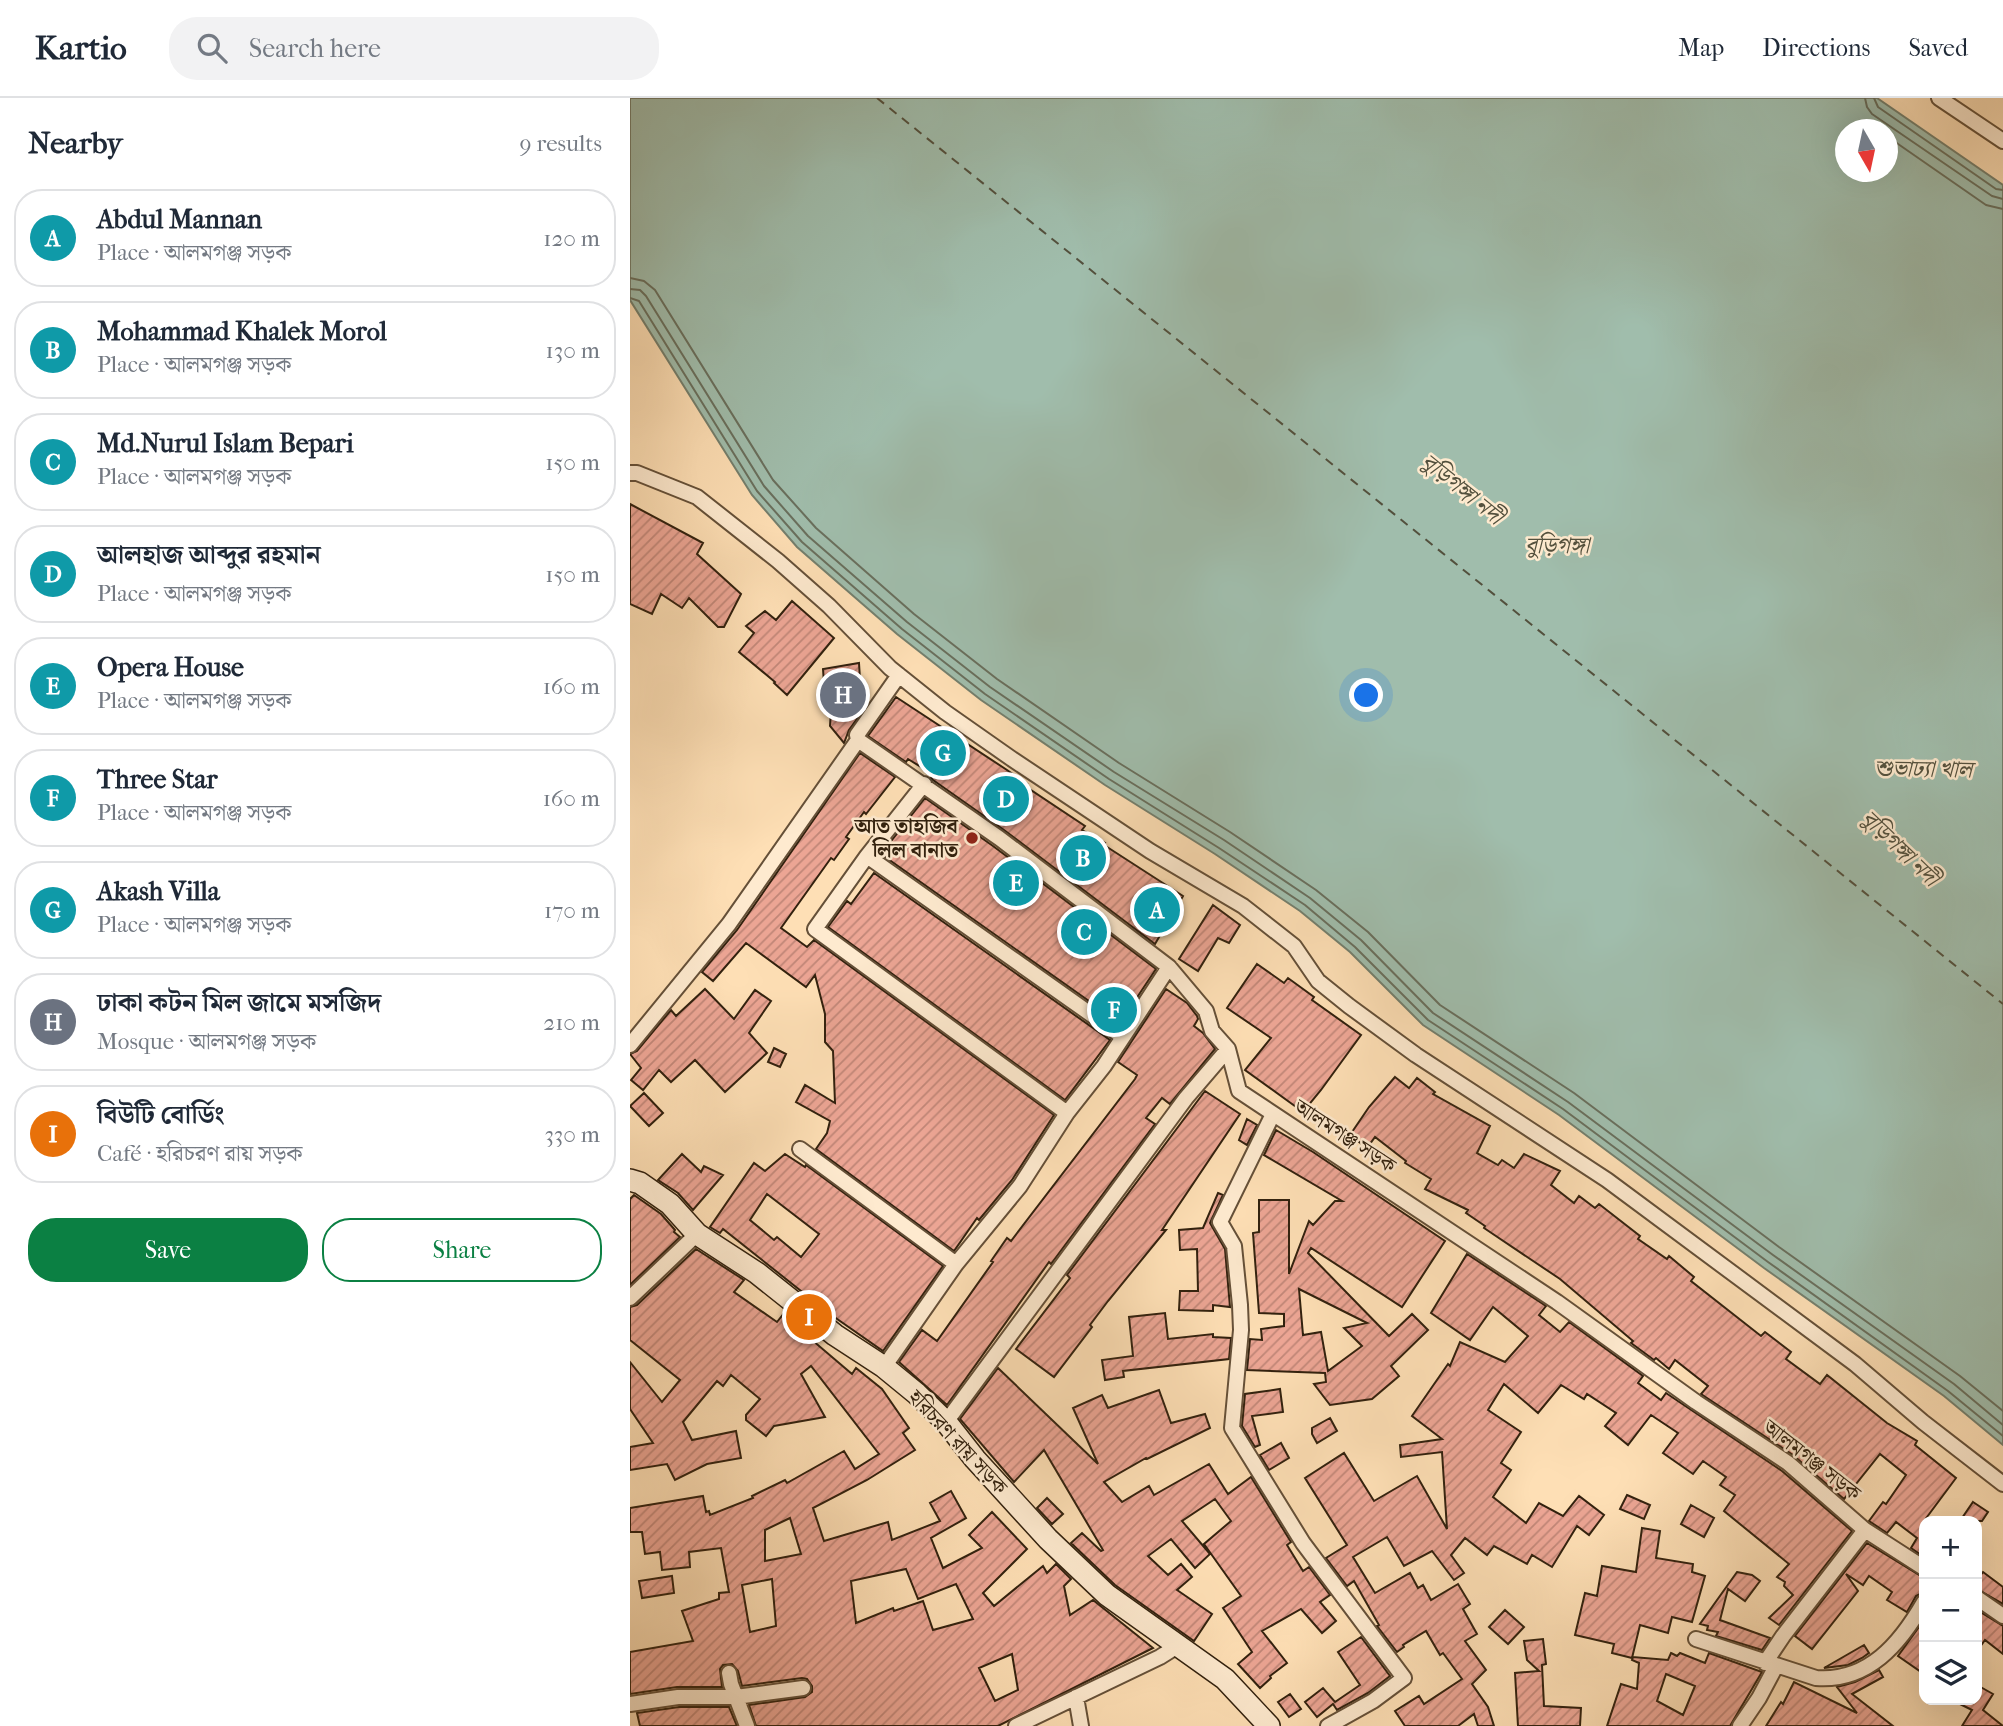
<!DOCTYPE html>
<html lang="en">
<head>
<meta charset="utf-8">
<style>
	body { margin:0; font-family:"IM FELL French Canon","Noto Serif Bengali",serif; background:#f2f2f3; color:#1f2937 }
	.controls { position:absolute; right:21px; bottom:21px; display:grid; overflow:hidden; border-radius:14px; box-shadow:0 7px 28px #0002 }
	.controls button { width:63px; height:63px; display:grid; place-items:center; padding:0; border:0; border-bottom:2px solid #e0e1e3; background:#fff; color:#1f2937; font:35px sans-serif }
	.compass { position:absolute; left:1205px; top:21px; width:63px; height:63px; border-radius:50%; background:#fff; box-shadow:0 7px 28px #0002; rotate:171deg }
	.you { position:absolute; left:737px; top:598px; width:24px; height:24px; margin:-18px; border:5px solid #fff; border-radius:50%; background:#1a73e8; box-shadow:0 0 0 10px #1a73e833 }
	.badge { display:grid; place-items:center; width:46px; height:46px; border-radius:50%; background:#0b8043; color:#fff; font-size:23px; font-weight:700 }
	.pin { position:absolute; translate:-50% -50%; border:4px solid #fff; box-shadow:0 2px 7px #0006 }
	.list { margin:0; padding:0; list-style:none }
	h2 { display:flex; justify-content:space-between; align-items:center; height:91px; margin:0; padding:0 28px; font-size:30px }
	h2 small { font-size:23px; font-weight:400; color:#747a83 }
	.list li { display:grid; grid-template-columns:46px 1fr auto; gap:21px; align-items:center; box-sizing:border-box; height:98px; margin:0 14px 14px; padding:0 14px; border:2px solid #e0e1e3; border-radius:28px }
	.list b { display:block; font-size:26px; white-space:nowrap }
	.list p { margin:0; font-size:23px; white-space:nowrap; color:#747a83 }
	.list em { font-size:23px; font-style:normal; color:#747a83 }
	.actions { display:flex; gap:14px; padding:21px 28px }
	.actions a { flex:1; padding:16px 0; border:2px solid #0b8043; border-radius:28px; text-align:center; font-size:24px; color:#0b8043 }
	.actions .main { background:#0b8043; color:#fff }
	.icon { flex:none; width:38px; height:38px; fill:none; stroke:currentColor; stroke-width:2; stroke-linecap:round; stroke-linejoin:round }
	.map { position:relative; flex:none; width:1373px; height:1628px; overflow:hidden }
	header { display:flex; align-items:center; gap:42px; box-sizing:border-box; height:98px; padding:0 35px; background:#fff; border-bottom:2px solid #e0e1e3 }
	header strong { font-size:33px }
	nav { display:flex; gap:38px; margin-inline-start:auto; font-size:24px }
	.search { width:490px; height:63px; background:#f2f2f3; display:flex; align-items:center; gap:18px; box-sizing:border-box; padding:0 24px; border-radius:28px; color:#747a83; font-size:26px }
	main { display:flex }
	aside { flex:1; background:#fff }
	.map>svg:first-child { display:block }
	.water { fill:#a0bdac; stroke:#747f6d; stroke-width:2; fill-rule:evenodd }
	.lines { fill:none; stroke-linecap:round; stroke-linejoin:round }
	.shore { stroke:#696f5d; stroke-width:2 }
	.ferry { stroke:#53503d; stroke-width:2; stroke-dasharray:9 7; stroke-linecap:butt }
	.building { fill:url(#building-hatch); stroke:#32210e; stroke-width:2; fill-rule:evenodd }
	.minor-casing { stroke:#655038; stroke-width:18 }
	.secondary-casing { stroke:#32210e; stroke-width:24 }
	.minor { stroke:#feeacf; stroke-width:14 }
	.secondary { stroke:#feeacf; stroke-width:21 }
	.poi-dot { fill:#8f2418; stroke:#feeacf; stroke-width:2.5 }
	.labels { text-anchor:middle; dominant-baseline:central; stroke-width:5; stroke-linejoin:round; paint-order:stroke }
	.poi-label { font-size:21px; font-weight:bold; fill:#32210e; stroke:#feeacf; text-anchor:end }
	.street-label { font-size:21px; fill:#32210e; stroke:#feeacf }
	.water-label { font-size:23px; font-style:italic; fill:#53503d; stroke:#feeacf }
</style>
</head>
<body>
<header>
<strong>Kartio</strong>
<div class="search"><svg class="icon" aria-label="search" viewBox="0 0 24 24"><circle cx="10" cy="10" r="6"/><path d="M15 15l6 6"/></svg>Search here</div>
<nav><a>Map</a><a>Directions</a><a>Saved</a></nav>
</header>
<main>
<aside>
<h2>Nearby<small>9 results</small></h2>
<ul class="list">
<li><span class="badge" style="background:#0f9aa8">A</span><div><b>Abdul Mannan</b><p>Place · আলমগঞ্জ সড়ক</p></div><em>120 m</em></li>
<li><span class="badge" style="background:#0f9aa8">B</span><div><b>Mohammad Khalek Morol</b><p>Place · আলমগঞ্জ সড়ক</p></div><em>130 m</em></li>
<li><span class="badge" style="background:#0f9aa8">C</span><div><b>Md.Nurul Islam Bepari</b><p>Place · আলমগঞ্জ সড়ক</p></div><em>150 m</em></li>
<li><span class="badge" style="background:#0f9aa8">D</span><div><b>আলহাজ আব্দুর রহমান</b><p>Place · আলমগঞ্জ সড়ক</p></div><em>150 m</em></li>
<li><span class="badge" style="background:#0f9aa8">E</span><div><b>Opera House</b><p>Place · আলমগঞ্জ সড়ক</p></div><em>160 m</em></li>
<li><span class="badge" style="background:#0f9aa8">F</span><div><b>Three Star</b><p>Place · আলমগঞ্জ সড়ক</p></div><em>160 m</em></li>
<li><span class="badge" style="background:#0f9aa8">G</span><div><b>Akash Villa</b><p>Place · আলমগঞ্জ সড়ক</p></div><em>170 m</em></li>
<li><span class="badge" style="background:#6b7280">H</span><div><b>ঢাকা কটন মিল জামে মসজিদ</b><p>Mosque · আলমগঞ্জ সড়ক</p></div><em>210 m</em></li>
<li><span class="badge" style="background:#e8710a">I</span><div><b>বিউটি বোর্ডিং</b><p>Café · হরিচরণ রায় সড়ক</p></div><em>330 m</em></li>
</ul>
<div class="actions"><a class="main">Save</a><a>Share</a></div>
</aside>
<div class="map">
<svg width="1373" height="1628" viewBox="0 0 1373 1628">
	<defs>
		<pattern id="building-hatch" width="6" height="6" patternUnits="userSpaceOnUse" patternTransform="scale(1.75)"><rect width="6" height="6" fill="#eca594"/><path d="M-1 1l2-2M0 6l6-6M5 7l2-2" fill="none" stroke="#c08677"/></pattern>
	</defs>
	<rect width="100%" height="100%" fill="#fedfb5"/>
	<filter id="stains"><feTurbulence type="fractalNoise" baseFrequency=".00286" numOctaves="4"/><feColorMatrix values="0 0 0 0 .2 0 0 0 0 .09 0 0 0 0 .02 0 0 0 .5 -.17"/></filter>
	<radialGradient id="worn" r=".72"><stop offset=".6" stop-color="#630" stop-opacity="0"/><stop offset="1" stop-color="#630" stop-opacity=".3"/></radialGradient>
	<path class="water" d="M0 0H1247L1373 87V1347L1314 1298 1134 1170 929 1017 793 927 720 854 670 813 585 756 475 687 351 602 267 536 167 449 122 397 0 202ZM1216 32H1258V74H1216Z"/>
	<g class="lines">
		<path class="shore" d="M1235 0 1237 9 1242 16 1362 98 1373 101
			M1244 0 1248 9 1366 91 1373 92
			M1258 39 1356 107 1373 111
			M0 180 14 183 25 192 143 382 186 430 284 516 367 581 489 665 600 734 686 792 738 834 810 907 944 995 1149 1149 1330 1278 1373 1313
			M0 191 10 192 16 198 134 388 178 438 277 524 360 589 484 674 594 742 680 800 731 842 803 915 938 1004 1143 1157 1324 1286 1373 1327
			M0 200 9 203 127 393 172 444 272 531 355 596 479 681 589 750 675 807 725 849 798 922 933 1011 1138 1164 1318 1293 1373 1338"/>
		<path class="ferry" d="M247 0 1373 906"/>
	</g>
	<path class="building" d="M0 406 73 445 67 456 111 496 94 529H88L59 500 52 510 31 496 22 516 0 506Z
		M162 503 204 540 157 597 144 585 145 584 109 554 124 535 116 528 135 513 146 522Z
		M229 565 232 614 219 632 214 645 200 628 201 613H196L193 571Z
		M266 599 377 672 397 686 395 688 455 728 452 732 475 745 474 747 553 798 525 846 374 732 303 682 301 680 304 677 278 661 276 664 238 638Z
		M230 655 265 679 236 716 234 714 216 739 219 741 204 762 201 760 151 830 177 849 184 842 424 1017 382 1082 349 1122 347 1120 324 1153 186 1051 197 1035 200 1023 166 1004 175 987 205 1005 203 953 195 944V916L185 877 176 889 116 845 83 883 72 874 107 832Z
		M295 700 363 748 526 871 490 925 251 756Z
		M244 775 480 942 435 1002 198 829 217 803 221 806Z
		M583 807 610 827 599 845 588 840 568 873 549 861Z
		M627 866 654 885 658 880 684 899 682 902 731 937 691 992 673 1014 615 972 641 940 597 910Z
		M75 891 104 921 125 892 141 903 119 935 137 955 95 994 65 962 41 984 29 972 13 992 1 982 11 970 0 956 7 953 41 912 46 918Z
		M536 891 557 905 567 918 568 921 564 928 573 935 585 951 540 1006 532 1000 516 1020 525 1026 421 1166 419 1164 317 1307 269 1264 292 1232 307 1243 363 1164 361 1163 377 1140 381 1143 505 981 507 977 488 964Z
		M144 950 156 956 150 969 138 964Z
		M765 979 779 990 787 980 805 994 803 996 860 1028 847 1055 868 1067 872 1062 884 1070 894 1056 930 1073 921 1087 944 1105 949 1098 965 1110 969 1106 1010 1138 1008 1141 1037 1161 1039 1158 1064 1179 1061 1183 1131 1238 1135 1234 1161 1254 1156 1261 1190 1286 1197 1277 1257 1325 1287 1343 1285 1347 1326 1380 1294 1423V1459L1281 1450 1287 1440 1266 1424 1257 1435 1239 1423 1253 1404 1256 1406 1276 1377 1250 1356 1214 1401 1163 1357 1071 1296 1078 1288 1045 1262 1039 1271 1026 1260 1024 1262 1001 1245 1003 1243 930 1181 854 1130 855 1128 836 1115 838 1112 795 1091 801 1081 775 1065 776 1063 745 1039 737 1050 720 1037 739 1009Z
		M575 993 610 1016 532 1132H536L478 1203 460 1227 462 1229 424 1279 386 1251 440 1180 437 1177Z
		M14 995 33 1015 19 1028 0 1008Z
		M617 1021 627 1027 617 1047 609 1042Z
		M646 1032 683 1054 815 1143 772 1209 681 1150 678 1155 759 1238 782 1216 798 1232 761 1268 769 1278 742 1301 700 1307 684 1286 696 1284 695 1275 617 1272 620 1241 632 1242 631 1231 654 1228V1216L629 1215 623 1135 629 1134V1102H659V1176L679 1123 683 1127 705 1103H712L634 1057ZM669 1191 737 1225 714 1230 732 1248 698 1273 691 1234 673 1237Z
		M52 1056 71 1074 74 1068 93 1077 63 1112 48 1095 28 1082Z
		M155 1056 175 1069 176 1067 313 1168 253 1253 200 1216 93 1131 90 1135 80 1129 124 1065 135 1073ZM137 1096 189 1136 171 1159 147 1139 144 1142 120 1122Z
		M588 1095 593 1097 580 1125 595 1151 600 1209 583 1207V1213L549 1212 550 1193H568L567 1151 550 1152 549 1132 573 1130Z
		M4 1097 31 1116 45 1132 44 1134 50 1139 0 1187V1101Z
		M66 1151 114 1182 104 1194 147 1224 155 1214 184 1240 182 1242 222 1276 226 1270 252 1291 279 1330 273 1335 285 1352 237 1382 183 1410 194 1443 258 1424 262 1442 310 1423 300 1405 321 1393 336 1420 301 1440 313 1470 352 1450 339 1437 362 1414 397 1451 353 1495 364 1508 413 1468 417 1475 426 1466 441 1481 434 1488 440 1517 463 1502 523 1550 368 1628H126L119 1607 175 1599 182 1594V1588L177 1581 172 1580 112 1588 108 1573 102 1566 93 1567 90 1571 92 1589H47L0 1596V1554L63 1543 52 1513 89 1501V1495L99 1494 91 1450 59 1454 60 1469 32 1472 30 1454 15 1456 12 1434H0V1410L73 1398 76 1414 79 1413 80 1417 123 1400 122 1398 155 1382 157 1385 214 1353 225 1371 249 1356 181 1268 171 1276 195 1319 144 1328 136 1338 116 1322V1317L130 1301 101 1277 93 1288 87 1283 53 1324 62 1342 106 1333 111 1360 77 1366 45 1382 37 1366 0 1372V1349L23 1345 0 1311V1264L32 1304 50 1282 0 1242V1209L7 1207ZM160 1420 171 1456 135 1463V1432ZM276 1471 288 1501 326 1486 343 1521 303 1532 293 1503 264 1513 263 1510 226 1525 221 1483ZM142 1481 146 1528 120 1534 112 1487ZM382 1556 388 1592 365 1603 349 1570Z
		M837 1156 916 1208 909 1217 930 1234 939 1224 1013 1278 1008 1285 1031 1302 1036 1295 1152 1373 1222 1433 1149 1527 1139 1520 1163 1497 1154 1488 1155 1484 1147 1479 1159 1466 1094 1413 1105 1397 1090 1387 1096 1379 1073 1363 1063 1376 1033 1355 1048 1335 1021 1317 998 1347 975 1328 986 1315 957 1296 954 1301 931 1287 908 1315 874 1286 858 1312 891 1334 871 1365 881 1372 863 1399 896 1425 909 1405 933 1418 949 1398 974 1417 959 1437 947 1428 922 1469 902 1457 897 1466 864 1448 857 1457 835 1440 821 1457 834 1475 824 1482 802 1453 774 1468 757 1439 723 1459 745 1495 780 1475 788 1490 793 1487 801 1502 828 1486 840 1506 833 1511 847 1536 835 1543 856 1572 842 1586 858 1609 864 1628H848L844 1616 828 1628H775L765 1613 789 1598 794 1606 832 1581 813 1555 810 1557 796 1533 773 1547 774 1549 767 1554 747 1528 749 1527 724 1483 717 1488 696 1460 717 1447 675 1380 714 1355 744 1403 787 1378 817 1431 812 1354 771 1359 770 1347 812 1341 782 1318 818 1266 820 1268 830 1244 875 1264 898 1238 863 1209 840 1242 801 1215Z
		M535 1215 538 1241 583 1236V1239L601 1240 599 1261 493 1273 494 1279 475 1282 472 1262 503 1258 499 1219Z
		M368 1270 468 1366 443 1310 472 1297 478 1310 529 1292 541 1325 575 1316 580 1330 517 1361 516 1360 474 1384 492 1404 519 1388 524 1397 579 1366 598 1396 621 1379 661 1444 657 1447 673 1473 679 1469 700 1497 690 1504 706 1523 692 1535 671 1511 632 1533 657 1565 640 1578 641 1580 630 1590 608 1566 622 1554 593 1510 611 1498 574 1446 601 1423 585 1401 552 1423 580 1456 565 1470 541 1441 518 1458 538 1477 551 1466 562 1479 547 1492 582 1516 564 1543 485 1487 441 1445 452 1435 471 1453 473 1452 414 1352 384 1384 330 1321Z
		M650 1291 653 1314 622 1318 630 1347 625 1349 612 1328 615 1296Z
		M700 1320 707 1333 687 1345 682 1336V1330Z
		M651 1345 659 1360 639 1372 630 1357Z
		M997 1397 1020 1407 1014 1421 990 1411Z
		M417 1400 433 1416 422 1426 407 1410Z
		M1343 1404 1358 1414 1352 1423H1330Z
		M1061 1407 1084 1420 1074 1439 1051 1426Z
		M1012 1430 1030 1433 1026 1460 1063 1466 1062 1474 1075 1478 1062 1524 1042 1519 1038 1535 1010 1527 1002 1560 982 1555 984 1546 945 1537 955 1495 967 1498 972 1468 1006 1474Z
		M1237 1445 1294 1480V1494L1286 1498 1277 1514 1257 1502 1262 1494 1239 1478 1233 1487 1216 1476 1228 1493 1182 1551 1165 1538Z
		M1107 1474 1122 1477 1130 1483 1115 1503 1098 1491 1090 1522 1140 1540 1132 1552 1086 1538 1088 1534 1077 1532 1078 1528 1070 1526Z
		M1353 1474 1373 1489V1506L1347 1491V1481Z
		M42 1478 44 1495 12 1500 9 1483Z
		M875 1512 894 1529 878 1546 859 1529Z
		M1347 1512 1373 1528V1556L1355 1542 1347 1553Z
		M1294 1522V1576L1268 1558Z
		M731 1539 760 1578 738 1595 707 1612 703 1606 687 1619 675 1604 693 1590 705 1604 730 1587 708 1554Z
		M913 1541 916 1566 912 1567 914 1608 951 1610 950 1628H888L885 1575 909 1573 897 1562 894 1543Z
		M1234 1547 1239 1555 1232 1560 1218 1567 1194 1570Z
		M1041 1555 1047 1558 1050 1555 1075 1565 1079 1555 1132 1574 1100 1628H977L991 1586 1007 1591 1009 1565 1002 1562 1003 1559 1038 1562ZM1036 1576 1065 1588 1053 1617 1027 1603Z
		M1249 1572 1253 1579 1222 1596 1263 1628H1136L1151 1604 1153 1606 1164 1584 1227 1615 1207 1589 1225 1584Z
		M1347 1587 1363 1596 1353 1612 1373 1628H1332L1342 1612 1322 1602H1347Z
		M660 1596 671 1611 659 1619 648 1604Z
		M49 1609H99L107 1628H10L7 1615Z"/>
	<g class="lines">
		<g class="minor-casing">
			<path id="minor" d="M1309 0 1373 43
				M0 375H7L67 399 148 463 199 508 260 570 315 614 382 661 520 753 613 808 664 848 688 883 719 908 786 957 977 1082 1225 1266 1293 1324 1373 1386
				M269 577 227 637 228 642 369 740 539 869 576 913 582 933 598 951 609 993 927 1204 1066 1304 1158 1365 1235 1432 1294 1470
				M294 686 237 758 185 831 437 1015
				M237 758 493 939
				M0 947 99 826 228 642
				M643 1016 590 1124 604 1148 610 1207 611 1232 602 1330 673 1445 774 1580 743 1603 698 1628
				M170 1051 326 1166
				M0 1200 67 1136
				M254 1269 326 1166 390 1088 437 1015 474 968 539 869
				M316 1324 556 1000 598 951
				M1347 1500 1373 1518
				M1066 1541 1186 1580C1238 1584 1270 1546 1294 1504
				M1135 1565 1153 1538 1235 1432
				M99 1575 101 1586 117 1628
				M446 1599 451 1628
				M0 1606 48 1599H106L173 1590
				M386 1628 530 1559 549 1547
				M1110 1628 1129 1600 1146 1568"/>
		</g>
		<g class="secondary-casing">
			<path id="secondary" d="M0 1082 10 1085 40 1106 67 1136 127 1175 205 1237 254 1269 287 1296 316 1324 345 1361 418 1441 477 1497 595 1581 639 1628"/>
		</g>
		<use href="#minor" class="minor"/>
		<use href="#secondary" class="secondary"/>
	</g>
	<circle class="poi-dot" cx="342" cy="740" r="7"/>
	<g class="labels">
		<g class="poi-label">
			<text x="328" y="728">আত তাহজিব<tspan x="328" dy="24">লিল বানাত</tspan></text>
		</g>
		<g class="street-label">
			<text transform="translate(715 1038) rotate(33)">আলমগঞ্জ সড়ক</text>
			<text transform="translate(328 1344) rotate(47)">হরিচরণ রায় সড়ক</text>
			<text transform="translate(1182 1362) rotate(38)">আলমগঞ্জ সড়ক</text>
		</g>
		<g class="water-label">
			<text transform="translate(832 391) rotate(39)">বুড়িগঙ্গা নদী</text>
			<text x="927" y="447">বুড়িগঙ্গা</text>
			<text transform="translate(1293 671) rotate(1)">শুভাঢ্যা খাল</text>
			<text transform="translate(1270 750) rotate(44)">বুড়িগঙ্গা নদী</text>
		</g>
	</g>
	<rect width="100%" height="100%" filter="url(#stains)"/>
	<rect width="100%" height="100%" fill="url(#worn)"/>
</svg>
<div class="controls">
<button>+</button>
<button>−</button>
<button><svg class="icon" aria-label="layers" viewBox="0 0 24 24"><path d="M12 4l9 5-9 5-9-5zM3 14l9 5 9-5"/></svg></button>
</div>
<svg class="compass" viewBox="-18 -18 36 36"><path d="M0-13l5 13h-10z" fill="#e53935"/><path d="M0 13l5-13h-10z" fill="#747a83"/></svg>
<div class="you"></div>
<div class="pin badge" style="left:527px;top:812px;background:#0f9aa8">A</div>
<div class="pin badge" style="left:453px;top:760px;background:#0f9aa8">B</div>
<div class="pin badge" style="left:454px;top:834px;background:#0f9aa8">C</div>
<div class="pin badge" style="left:376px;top:701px;background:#0f9aa8">D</div>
<div class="pin badge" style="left:386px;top:785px;background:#0f9aa8">E</div>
<div class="pin badge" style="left:484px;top:912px;background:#0f9aa8">F</div>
<div class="pin badge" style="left:313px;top:655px;background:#0f9aa8">G</div>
<div class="pin badge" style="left:213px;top:597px;background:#6b7280">H</div>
<div class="pin badge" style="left:179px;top:1219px;background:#e8710a">I</div>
</div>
</main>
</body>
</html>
